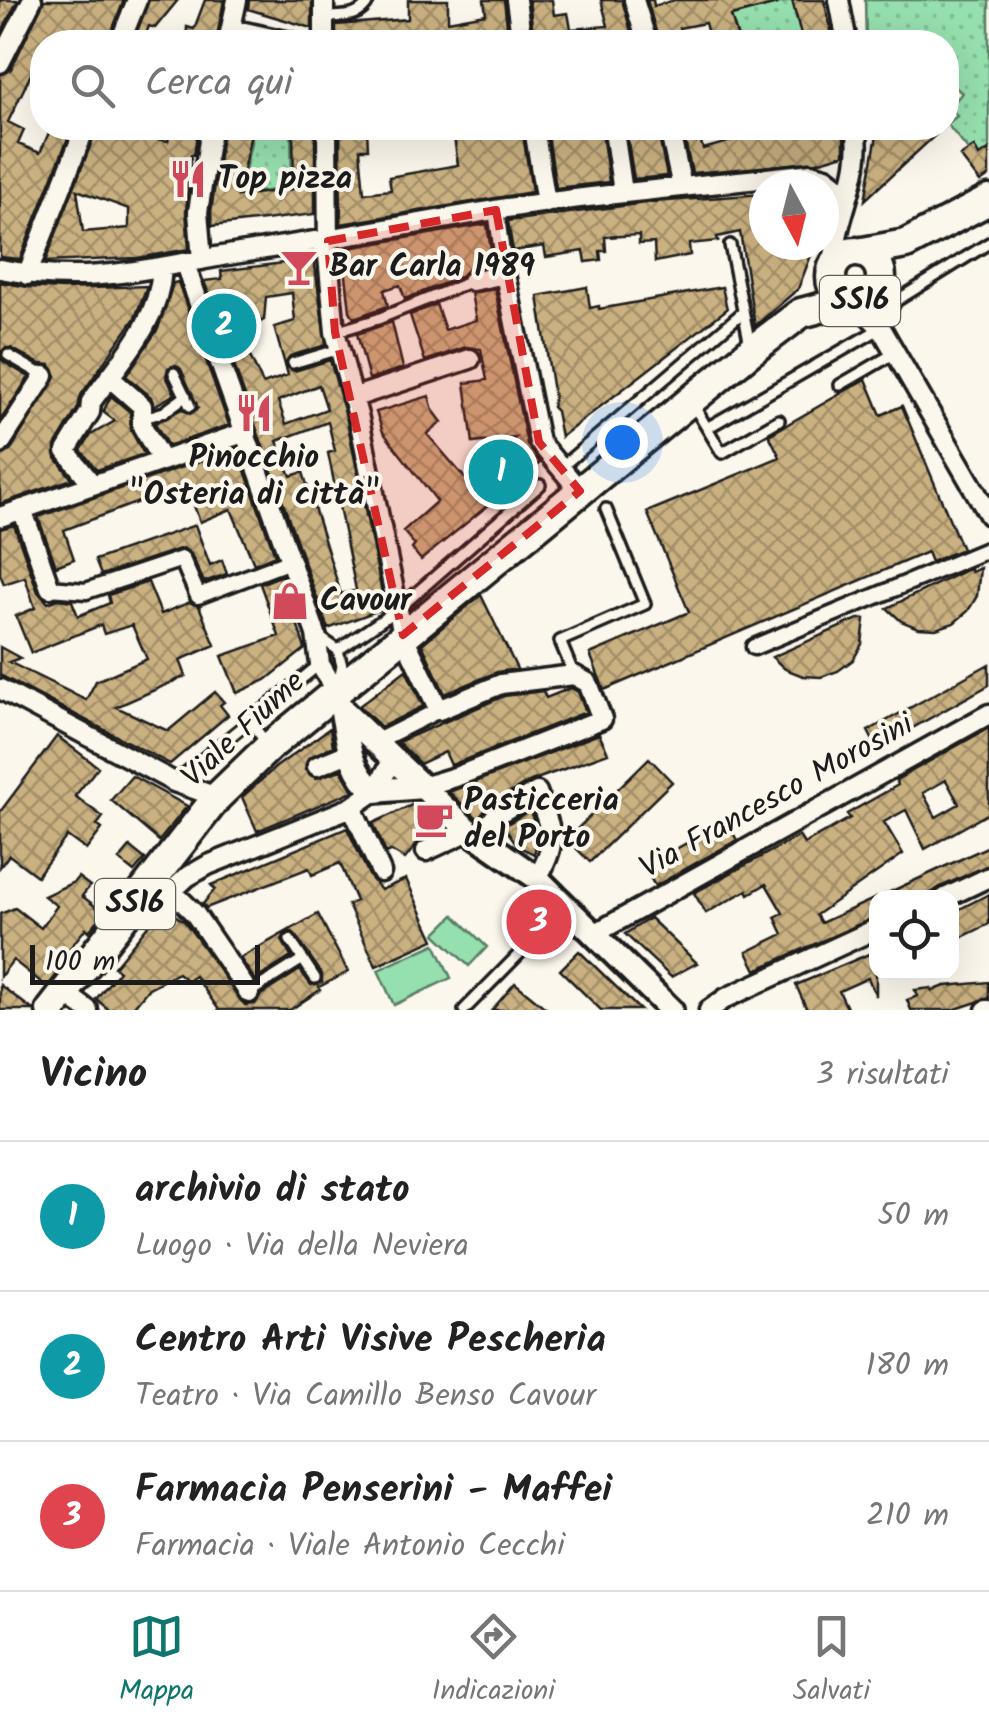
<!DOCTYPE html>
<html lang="it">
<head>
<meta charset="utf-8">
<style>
	body { margin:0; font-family:Kalam,sans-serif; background:#f2f2f2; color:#222 }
	.controls { position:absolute; right:30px; bottom:30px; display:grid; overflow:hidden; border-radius:20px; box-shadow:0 10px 40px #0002 }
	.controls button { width:90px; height:90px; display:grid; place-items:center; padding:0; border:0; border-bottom:2px solid #e0e0e0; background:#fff; color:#222; font:50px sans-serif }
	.compass { position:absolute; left:749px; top:170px; width:90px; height:90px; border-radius:50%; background:#fff; box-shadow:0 10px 40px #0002; rotate:173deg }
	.scale { position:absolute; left:30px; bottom:25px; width:230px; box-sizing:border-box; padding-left:10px; border:5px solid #1c1c1c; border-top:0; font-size:28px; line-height:35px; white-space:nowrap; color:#1c1c1c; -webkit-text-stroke:8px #fbf7ec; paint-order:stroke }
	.you { position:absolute; left:622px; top:442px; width:35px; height:35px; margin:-25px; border:8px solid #fff; border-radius:50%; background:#1a73e8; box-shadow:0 0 0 15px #1a73e833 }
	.badge { display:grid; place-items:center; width:65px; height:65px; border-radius:50%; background:#0f766e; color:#fff; font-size:32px; font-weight:700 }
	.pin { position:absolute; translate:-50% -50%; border:5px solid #fff; box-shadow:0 2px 10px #0006 }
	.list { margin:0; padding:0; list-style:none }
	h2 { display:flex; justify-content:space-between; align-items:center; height:130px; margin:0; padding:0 40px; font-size:42px }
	h2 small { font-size:32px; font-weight:400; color:#767676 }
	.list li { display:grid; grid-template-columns:65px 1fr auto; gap:30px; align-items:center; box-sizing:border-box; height:150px; padding:0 40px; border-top:2px solid #e0e0e0 }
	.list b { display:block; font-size:38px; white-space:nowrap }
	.list p { margin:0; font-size:32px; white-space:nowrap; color:#767676 }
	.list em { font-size:32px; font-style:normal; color:#767676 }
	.icon { flex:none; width:55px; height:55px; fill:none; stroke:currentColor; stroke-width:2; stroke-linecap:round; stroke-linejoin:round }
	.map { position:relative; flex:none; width:989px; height:1010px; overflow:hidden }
	.search { position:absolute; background:#fff; box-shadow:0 10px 40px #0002; left:30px; right:30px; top:30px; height:110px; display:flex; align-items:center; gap:25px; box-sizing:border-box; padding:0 35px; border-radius:40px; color:#767676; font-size:38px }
	.sheet { height:580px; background:#fff }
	nav { display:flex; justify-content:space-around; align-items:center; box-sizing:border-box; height:140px; border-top:2px solid #e0e0e0; background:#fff; font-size:28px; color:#767676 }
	nav a { display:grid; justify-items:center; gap:5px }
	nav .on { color:#0f766e }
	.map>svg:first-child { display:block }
	.green { fill:#96dfae; stroke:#597e65; stroke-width:2.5 }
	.garden { fill:url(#garden-dots); stroke:#597e65; stroke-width:2.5 }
	.building { fill:url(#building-cross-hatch); stroke:#1c1c1c; stroke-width:2.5; fill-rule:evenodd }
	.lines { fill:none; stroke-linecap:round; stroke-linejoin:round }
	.service-casing { stroke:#1c1c1c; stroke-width:16 }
	.pedestrian-casing { stroke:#1c1c1c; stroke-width:21 }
	.minor-casing { stroke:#1c1c1c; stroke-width:25 }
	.tertiary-casing { stroke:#1c1c1c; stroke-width:30 }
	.primary-casing { stroke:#1c1c1c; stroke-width:35 }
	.service { stroke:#fbf7ec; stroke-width:9 }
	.pedestrian { stroke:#fbf7ec; stroke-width:14 }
	.minor { stroke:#fbf7ec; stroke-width:18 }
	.tertiary { stroke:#fbf7ec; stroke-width:22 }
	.primary { stroke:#fbf7ec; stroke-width:28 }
	.marked { fill:#d62828; fill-opacity:0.2; stroke:#d62828; stroke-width:8; stroke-dasharray:20 12; stroke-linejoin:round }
	.labels { text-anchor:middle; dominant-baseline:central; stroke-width:8; stroke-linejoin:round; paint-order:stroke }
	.shield { fill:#fbf7ec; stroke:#5f5e5a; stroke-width:2.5 }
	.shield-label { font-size:30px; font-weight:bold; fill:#1c1c1c }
	.poi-label { font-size:32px; font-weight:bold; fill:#1c1c1c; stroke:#fbf7ec; text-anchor:start }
	.street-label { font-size:32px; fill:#1c1c1c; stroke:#fbf7ec }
</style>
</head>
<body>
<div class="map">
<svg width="989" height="1010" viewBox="0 0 989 1010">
	<defs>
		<pattern id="garden-dots" width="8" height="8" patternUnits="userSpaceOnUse" patternTransform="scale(2.5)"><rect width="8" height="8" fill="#96dfae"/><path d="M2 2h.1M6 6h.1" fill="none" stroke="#81bf95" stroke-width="1.8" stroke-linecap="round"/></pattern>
		<pattern id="building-cross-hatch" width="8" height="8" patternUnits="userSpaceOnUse" patternTransform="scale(2.5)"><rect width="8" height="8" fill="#cab181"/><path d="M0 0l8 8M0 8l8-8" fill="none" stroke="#a38f69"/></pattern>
	</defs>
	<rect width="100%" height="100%" fill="#fbf7ec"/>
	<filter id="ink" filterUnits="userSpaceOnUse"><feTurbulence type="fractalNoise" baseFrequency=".01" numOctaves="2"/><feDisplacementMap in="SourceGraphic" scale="20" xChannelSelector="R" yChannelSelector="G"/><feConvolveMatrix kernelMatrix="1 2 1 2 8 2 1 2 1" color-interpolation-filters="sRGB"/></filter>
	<g filter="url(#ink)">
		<path class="green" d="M454 915 487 947 469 966 435 934Z
			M435 944 451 978 394 1005 378 970Z"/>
		<path class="garden" d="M792 0 803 42H739L731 16Z
			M865 0H989V150L979 156 974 147 968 150 947 124 957 116 950 107 962 93 947 80 946 42H866Z
			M254 128H291L292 188 240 194Z"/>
		<path class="building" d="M0 0H18L0 35Z
			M44 0H124L108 42H81L52 31 46 42H42V51L8 122 24 130 18 144 40 153 51 128H72L20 259 0 257V75L11 69Z
			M149 0H178L155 28 149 26 143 42H133Z
			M205 0H224L216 42H186L187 27 194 29Z
			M249 0H312V28L248 9Z
			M408 0H448V21L486 14 484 0H504L509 42H505L504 33 449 42H336V25L408 19Z
			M529 0H552L554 15 568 13 571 29 608 26 601 0H622L634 42H534Z
			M647 0H653L654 6 675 0H777V4L731 16 739 42H710L705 23 679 28 682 42H659Z
			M792 0H824L834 42H803Z
			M97 128H132L130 134 168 141 171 128H198L194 155H191L186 211 189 249 137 258 45 262ZM77 190 129 209V228L83 232Z
			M223 128H252L238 196 294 189 293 128H315V214L212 226 211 212Z
			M340 128H367L368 149H360L364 193 391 190 389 177 458 165 454 137 522 128 532 192 341 224Z
			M547 128H609L603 140 609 182 556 188Z
			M621 128H657L667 176 634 179 627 136Z
			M682 128H697L703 149 732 141 728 128H741L743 137 770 130 769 128H844V154L817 162 692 173Z
			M879 128H943L865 200 877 135Z
			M974 147 979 156 989 150V176L980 182 960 156Z
			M764 194V245H815L798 289 755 326 740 232 717 237 718 241 689 244 690 255 655 262 654 243 639 244V235L605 237 606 251H600L601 260 586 262 584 251 546 257 544 246 513 251 508 221 653 202Z
			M487 224 493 264 468 269 460 277 405 299 400 285 384 290 388 306 354 318 350 311 343 249Z
			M314 259 326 345 290 356 285 364 294 371 330 360 347 421 385 608 328 629 204 281 222 279 221 271ZM292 293 295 321 274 327 288 375 263 384 239 333 264 320 266 297ZM319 385 327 409 286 424 278 401ZM328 422 335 451 328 453 356 590 341 594 303 472 291 476 277 441Z
			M0 282 28 287 63 289 147 286 135 318 81 395 78 408 55 446 56 458 72 479 0 504V456L10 451 56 376 50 365 40 364 11 348H5L0 354Z
			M178 282 229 425 168 446 155 423 182 409 190 414 198 408 181 369 176 365 168 368 166 376 175 394 154 406 151 397 126 376 158 329 173 283Z
			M587 287 590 308 599 306V309L722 287 727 309 561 437 556 411 552 407 554 398 538 296Z
			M495 289 527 444 540 463 421 560 412 549 415 545 403 531 437 501 383 432 376 412 429 396 433 410 442 422 427 434 465 478 515 438 473 443 465 383 487 380 481 349 466 347 425 361 410 315 436 304 445 330 476 320 471 293Z
			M392 322 403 368 369 379 357 334Z
			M0 356 4 362 29 377 0 421Z
			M866 379 881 415 902 406 962 549 931 562 927 552 604 690 590 654 689 612 647 512 780 457 769 435Z
			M111 396 130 412 131 431 144 454 97 470 81 450 91 435 115 421 103 412Z
			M237 448 275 555 254 564 231 509 200 522 186 484 64 530 74 559 56 566 38 517Z
			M14 525 38 592 48 603 58 599 72 601 78 616 110 603 108 595 148 582 161 614 190 602 199 606 215 645 180 660 186 676 116 707 168 731 215 692 224 702 220 705 228 715 170 764 0 675V647L20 658 9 662 86 700 96 681 147 659 132 625 104 634 101 625 31 653 16 616 35 608 25 577 4 584 0 574V529Z
			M195 525 210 565 222 560 227 574 204 582 191 554 183 548 101 575 95 560Z
			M970 568 971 572 980 568 977 596 968 611 954 623 936 629 918 628 901 621 887 608Z
			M282 575 305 649 266 680 237 693 222 656 279 636 260 584Z
			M481 595 517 669 497 672 445 694 422 644Z
			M858 619H865L862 644 853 660 838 671 821 677 803 676 785 669 772 657Z
			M989 664V685L877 748 868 731Z
			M406 670 423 706 381 727 359 706Z
			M571 688 578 692 586 712 454 764 451 765 445 752 420 764 398 742 504 696 543 691 546 698Z
			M330 728 333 746 308 758 305 770 316 778 341 770 353 791 257 831 242 797 276 767Z
			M989 728V813L925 849 906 810 884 822 903 854 816 915 821 923 876 898V917L756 970 747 952 783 934 775 917 783 913 766 884 749 894 747 890 706 913 694 893 799 836 804 844 850 818 847 814 898 785 896 780ZM946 780 959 804 936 817 923 793Z
			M599 734 608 753 531 781 490 804 478 819 449 792Z
			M57 736 98 767 75 796 103 817 97 825 102 829 86 850 67 836 37 876 9 855 0 867V812Z
			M649 758 672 782 590 862 567 839Z
			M132 776 187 806 159 841 111 800Z
			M416 803 445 829 420 840 405 859 391 851 386 853 373 823Z
			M530 810 538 837 534 854 518 846 504 826Z
			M726 821 737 840 655 886 644 867Z
			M347 828 370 877 381 890 406 879 434 940 376 966 348 905 356 901 340 863 312 875 309 868 206 908 203 904 215 889 211 885Z
			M989 846V865L940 887 924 898H877Z
			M130 847 145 859 134 872 119 860Z
			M78 877 90 886 82 896 104 913 89 931 86 928 61 959 66 963 47 987 13 960 0 977V914L15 908 41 928 57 906 44 896 74 882Z
			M989 894V924L952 942V913Z
			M163 907 185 922 245 1005 255 1004 261 995 300 970 311 985 322 982V974L293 932 286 933 282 940 291 957 255 980 240 958 318 914 348 972 319 987 320 990 290 1010H219L195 976 187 981 178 973 149 988 131 1010H109L96 999 119 971 114 967Z
			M650 918 697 963 671 977 625 934Z
			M579 951 640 1010H601L560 970Z
			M876 951V996L868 978 839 991 848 1010H807L796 985Z
			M989 982V998L953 1010H911L907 1000 918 996 915 990 931 988 932 991 945 986Z
			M515 983 548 1010H492Z
			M0 985 33 1010H0Z"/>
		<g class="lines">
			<g class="service-casing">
				<path id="service" d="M325 17C343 16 360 19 369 0
					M730 245 750 345
					M335 332 378 319 472 281
					M8 355 44 376
					M293 363 340 349
					M174 373 190 406
					M840 385 895 353
					M692 403 722 453 779 420
					M144 418 164 412 186 396
					M707 428 881 328 896 301 989 243
					M560 468 742 313
					M318 636 338 650 342 666 339 680
					M338 650 398 609 540 485
					M574 675 560 641 645 604 606 509
					M248 719 268 745
					M177 780 320 664
					M290 940 315 978
					M249 993 303 959
					M464 1010 524 949"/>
			</g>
			<g class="pedestrian-casing">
				<path id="pedestrian" d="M496 210 505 274
					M50 588 86 591 182 559 198 596 290 561
					M754 647 989 549
					M377 741 439 710"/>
			</g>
			<g class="minor-casing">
				<path id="minor" d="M324 0V42
					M516 0 522 42
					M634 0 647 42
					M839 0 847 42
					M231 29 290 42
					M120 42 137 0
					M228 42 237 0
					M0 63 32 0
					M327 128 328 256 335 332 359 419 403 635 439 710 501 684 574 675 588 683 602 719 458 776 422 787
					M534 128 546 203
					M669 128 682 187
					M615 138 623 192
					M202 260 198 212 211 128
					M185 264 316 634 320 664 336 692
					M834 264C834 218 865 174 856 128
					M0 269C92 287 151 267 240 253 325 240 409 225 494 210 599 193 705 186 811 173L826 177 848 194
					M27 275 85 128
					M472 281 505 274 539 442 580 491
					M876 292 881 328
					M855 302 881 328 989 515
					M109 377 142 406V426L162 461
					M352 398 470 359
					M0 444 44 376
					M93 485 66 451 90 412 91 402C121 360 159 323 162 269
					M22 509 50 588
					M0 517 243 433
					M0 689 174 782 217 797
					M317 766 351 752
					M352 807 381 872
					M480 839 496 815 537 792C551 832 560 840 537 878
					M426 851 469 831
					M172 891 187 877 208 865 352 807 375 791 394 758
					M172 891 195 914 249 993
					M945 898 989 877
					M594 934 989 714
					M65 993 88 1010
					M709 1010 726 998 876 929
					M986 1010H989"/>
			</g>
			<g class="tertiary-casing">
				<path id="tertiary" d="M341 707C347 737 349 772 375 791L422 787
					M343 711 469 831 537 878 671 1010"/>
			</g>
			<g class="primary-casing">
				<path id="primary" d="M831 277a25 25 0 1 1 50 0a25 25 0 1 1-50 0Z
					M863 252 906 244 989 200
					M51 1010 217 797 269 747 751 351 801 313 847 301"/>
			</g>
			<use href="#service" class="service"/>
			<use href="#pedestrian" class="pedestrian"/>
			<use href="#minor" class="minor"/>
			<use href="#tertiary" class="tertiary"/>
			<use href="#primary" class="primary"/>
		</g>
	</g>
	<path class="marked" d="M496 210 539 442 580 491 403 635 335 332 328 241Z"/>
	<defs>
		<g id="restaurant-bare" transform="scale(3)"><path d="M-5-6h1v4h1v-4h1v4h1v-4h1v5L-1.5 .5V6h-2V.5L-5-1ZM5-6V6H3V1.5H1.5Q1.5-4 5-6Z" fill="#d1495b" stroke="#fbf7ec" stroke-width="2.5" paint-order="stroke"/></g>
		<g id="bar-bare" transform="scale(3)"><path d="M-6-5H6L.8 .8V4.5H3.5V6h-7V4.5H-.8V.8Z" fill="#d1495b" stroke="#fbf7ec" stroke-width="2.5" paint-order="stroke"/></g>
		<g id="shop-bare" transform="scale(3)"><path d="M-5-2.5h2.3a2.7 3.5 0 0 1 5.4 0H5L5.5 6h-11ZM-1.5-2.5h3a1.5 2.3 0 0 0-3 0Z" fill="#d1495b" stroke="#fbf7ec" stroke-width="2.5" paint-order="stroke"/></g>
		<g id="cafe-bare" transform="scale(3)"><path d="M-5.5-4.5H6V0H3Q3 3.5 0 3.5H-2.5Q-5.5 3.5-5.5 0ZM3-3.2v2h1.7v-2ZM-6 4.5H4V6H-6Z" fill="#d1495b" stroke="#fbf7ec" stroke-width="2.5" paint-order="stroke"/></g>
	</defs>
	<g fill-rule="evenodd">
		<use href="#restaurant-bare" x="188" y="179"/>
		<use href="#bar-bare" x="299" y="267"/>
		<use href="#restaurant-bare" x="254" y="413"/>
		<use href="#shop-bare" x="290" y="601"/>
		<use href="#cafe-bare" x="434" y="819"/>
	</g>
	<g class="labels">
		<g class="shield">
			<rect x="820" y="276" width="80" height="50" rx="8"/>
			<rect x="95" y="879" width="80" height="50" rx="8"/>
		</g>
		<g class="shield-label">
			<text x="860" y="301">SS16</text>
			<text x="135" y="904">SS16</text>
		</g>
		<g class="poi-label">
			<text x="218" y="179">Top pizza</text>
			<text x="329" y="267">Bar Carla 1989</text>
			<text x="254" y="458" text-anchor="middle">Pinocchio<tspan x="254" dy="37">"Osteria di città"</tspan></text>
			<text x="320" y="601">Cavour</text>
			<text x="464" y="801">Pasticceria<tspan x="464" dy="37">del Porto</tspan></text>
		</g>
		<g class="street-label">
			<text transform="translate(244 730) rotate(-43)">Viale Fiume</text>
			<text transform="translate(777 797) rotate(-29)">Via Francesco Morosini</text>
		</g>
	</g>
</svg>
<div class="controls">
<button><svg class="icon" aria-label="locate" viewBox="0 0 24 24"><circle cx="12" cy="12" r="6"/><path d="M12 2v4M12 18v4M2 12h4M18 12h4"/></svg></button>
</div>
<svg class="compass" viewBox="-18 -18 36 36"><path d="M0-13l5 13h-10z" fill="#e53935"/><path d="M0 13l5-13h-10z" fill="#767676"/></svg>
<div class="scale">100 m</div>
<div class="you"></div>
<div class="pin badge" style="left:501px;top:472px;background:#0f9aa8">1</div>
<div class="pin badge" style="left:224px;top:326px;background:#0f9aa8">2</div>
<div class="pin badge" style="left:539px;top:922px;background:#e0444e">3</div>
<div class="search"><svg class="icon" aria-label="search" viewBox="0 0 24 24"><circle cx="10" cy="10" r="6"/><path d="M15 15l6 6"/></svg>Cerca qui</div>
</div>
<section class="sheet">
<h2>Vicino<small>3 risultati</small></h2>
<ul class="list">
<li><span class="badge" style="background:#0f9aa8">1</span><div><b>archivio di stato</b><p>Luogo · Via della Neviera</p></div><em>50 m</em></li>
<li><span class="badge" style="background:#0f9aa8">2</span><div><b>Centro Arti Visive Pescheria</b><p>Teatro · Via Camillo Benso Cavour</p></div><em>180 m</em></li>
<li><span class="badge" style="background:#e0444e">3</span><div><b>Farmacia Penserini - Maffei</b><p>Farmacia · Viale Antonio Cecchi</p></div><em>210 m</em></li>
</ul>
</section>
<nav>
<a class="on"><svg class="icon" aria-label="map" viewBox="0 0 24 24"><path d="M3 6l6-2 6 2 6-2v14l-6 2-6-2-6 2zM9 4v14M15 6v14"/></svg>Mappa</a>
<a><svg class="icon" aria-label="directions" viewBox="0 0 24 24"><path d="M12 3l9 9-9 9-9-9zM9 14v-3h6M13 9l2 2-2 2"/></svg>Indicazioni</a>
<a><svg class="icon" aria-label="saved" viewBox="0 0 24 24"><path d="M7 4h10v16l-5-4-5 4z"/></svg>Salvati</a>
</nav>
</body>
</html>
